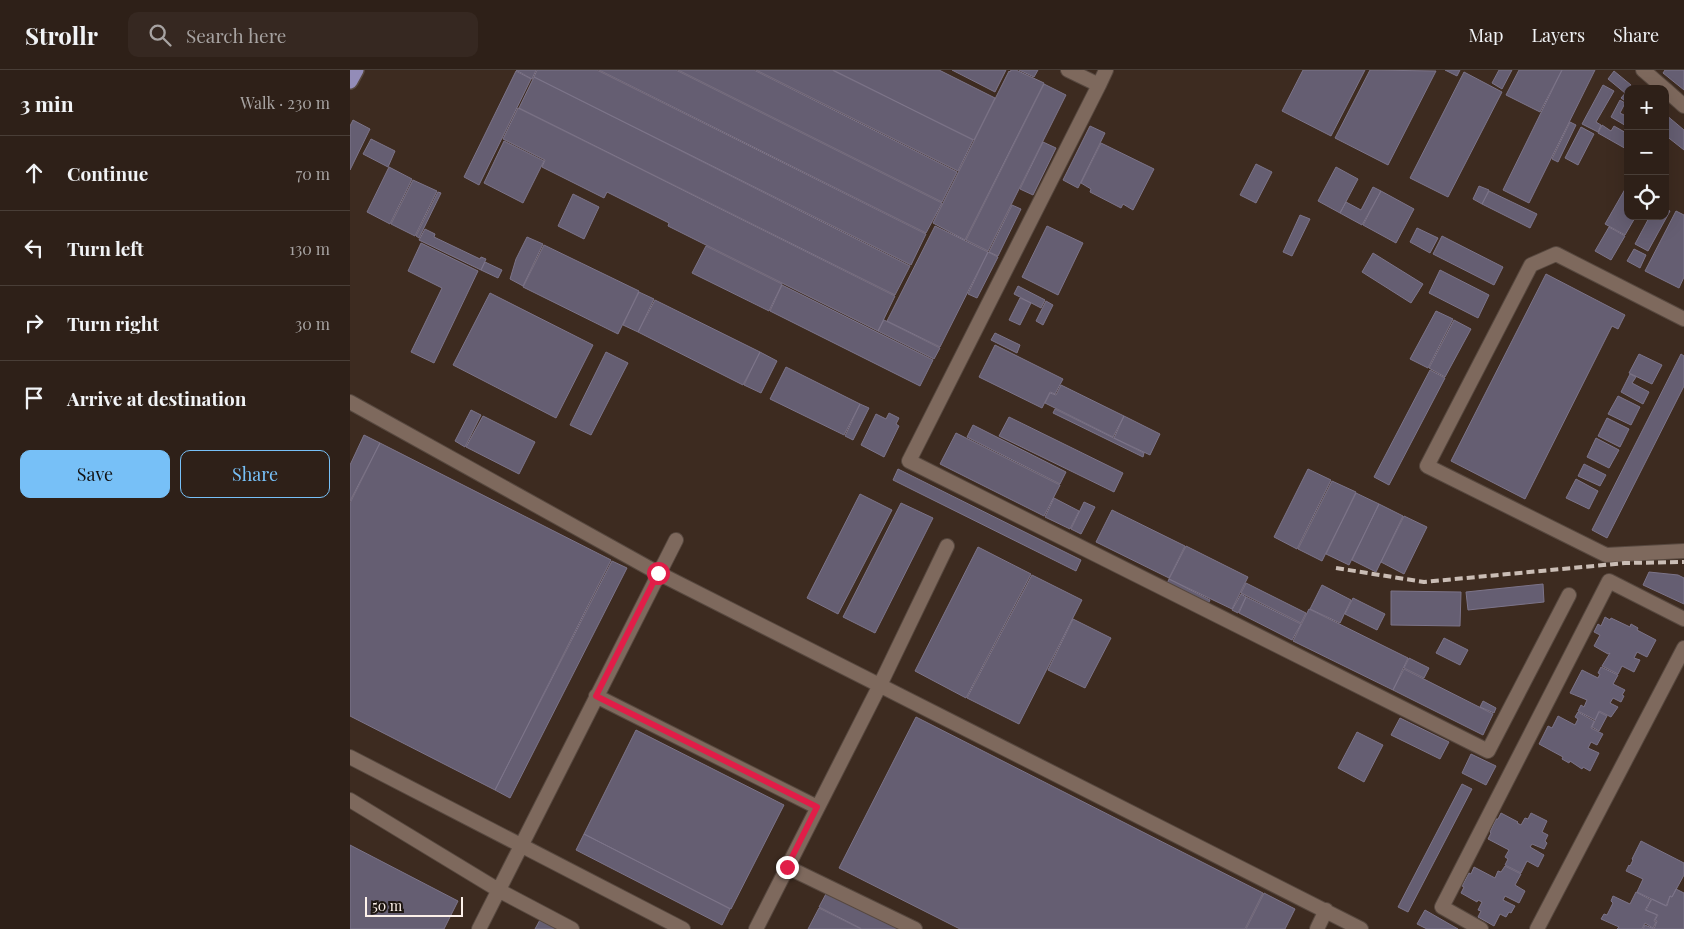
<!DOCTYPE html>
<html lang="en">
<head>
<meta charset="utf-8">
<style>
	body { margin:0; font-family:"Playfair Display",serif; background:#362821; color:#f1f3f6 }
	.controls { position:absolute; right:15px; top:15px; display:grid; overflow:hidden; border-radius:10px; box-shadow:0 5px 20px #0002 }
	.controls button { width:45px; height:45px; display:grid; place-items:center; padding:0; border:0; border-bottom:1px solid #493e37; background:#2e2018; color:#f1f3f6; font:25px sans-serif }
	.scale { position:absolute; left:15px; bottom:12px; width:98px; box-sizing:border-box; padding-left:5px; border:2px solid #fdf1ea; border-top:0; font-size:14px; line-height:18px; white-space:nowrap; color:#fdf1ea; -webkit-text-stroke:4px #1e1611; paint-order:stroke }
	.stop { position:absolute; width:15px; height:15px; margin:-11px; border:4px solid #e11d48; border-radius:50%; background:#fff }
	.stop.end { background:#e11d48; border-color:#fff; box-shadow:0 1px 5px #0008 }
	.list { margin:0; padding:0; list-style:none }
	h2 { display:flex; justify-content:space-between; align-items:center; height:65px; margin:0; padding:0 20px; font-size:21px }
	h2 small { font-size:16px; font-weight:400; color:#a7a3a2 }
	.list li { display:grid; grid-template-columns:32px 1fr auto; gap:15px; align-items:center; box-sizing:border-box; height:75px; padding:0 20px; border-top:1px solid #493e37 }
	.list b { display:block; font-size:19px; white-space:nowrap }
	.list em { font-size:16px; font-style:normal; color:#a7a3a2 }
	.actions { display:flex; gap:10px; padding:15px 20px }
	.actions a { flex:1; padding:11px 0; border:1px solid #77c0f7; border-radius:10px; text-align:center; font-size:18px; color:#77c0f7 }
	.actions .main { background:#77c0f7; color:#111 }
	.icon { flex:none; width:28px; height:28px; fill:none; stroke:currentColor; stroke-width:2; stroke-linecap:round; stroke-linejoin:round }
	.map { position:relative; flex:none; width:1334px; height:859px; overflow:hidden }
	header { display:flex; align-items:center; gap:30px; box-sizing:border-box; height:70px; padding:0 25px; background:#2e2018; border-bottom:1px solid #493e37 }
	header strong { font-size:24px }
	nav { display:flex; gap:28px; margin-inline-start:auto; font-size:18px }
	.search { width:350px; height:45px; background:#362821; display:flex; align-items:center; gap:12px; box-sizing:border-box; padding:0 18px; border-radius:10px; color:#a7a3a2; font-size:19px }
	main { display:flex }
	aside { flex:1; background:#2e2018 }
	.map>svg:first-child { display:block }
	.building { fill:#655e72; stroke:#7c7489 }
	.lines { fill:none; stroke-linecap:round; stroke-linejoin:round }
	.minor-casing { stroke:#57483f; stroke-width:16 }
	.major-casing { stroke:#57483f; stroke-width:18 }
	.minor { stroke:#7e695d; stroke-width:14 }
	.major { stroke:#938cb8; stroke-width:15 }
	.rail { stroke:#cabdb5; stroke-width:4; stroke-dasharray:8 4; stroke-linecap:butt }
	.route { stroke:#e11d48; stroke-width:6 }
</style>
</head>
<body>
<header>
<strong>Strollr</strong>
<div class="search"><svg class="icon" aria-label="search" viewBox="0 0 24 24"><circle cx="10" cy="10" r="6"/><path d="M15 15l6 6"/></svg>Search here</div>
<nav><a>Map</a><a>Layers</a><a>Share</a></nav>
</header>
<main>
<aside>
<h2>3 min<small>Walk · 230 m</small></h2>
<ul class="list">
<li><svg class="icon" aria-label="ahead" viewBox="0 0 24 24"><path d="M12 20V5M6 11l6-6 6 6"/></svg><div><b>Continue</b></div><em>70 m</em></li>
<li><svg class="icon" aria-label="left" viewBox="0 0 24 24"><path d="M17 20v-9H6M10 6l-5 5 5 5"/></svg><div><b>Turn left</b></div><em>130 m</em></li>
<li><svg class="icon" aria-label="right" viewBox="0 0 24 24"><path d="M7 20v-9h11M14 6l5 5-5 5"/></svg><div><b>Turn right</b></div><em>30 m</em></li>
<li><svg class="icon" aria-label="arrive" viewBox="0 0 24 24"><path d="M6 21V4h12l-3 4 3 4H6"/></svg><div><b>Arrive at destination</b></div></li>
</ul>
<div class="actions"><a class="main">Save</a><a>Share</a></div>
</aside>
<div class="map">
<svg width="1334" height="859" viewBox="0 0 1334 859">
	<rect width="100%" height="100%" fill="#3d2b20"/>
	<path class="building" d="M166 0H186L182 9Z
		M187 0H247L576 164 561 195 184 7Z
		M249 0H326L592 133 576 163Z
		M328 0H404L607 102 592 132Z
		M406 0H482L623 70 608 101Z
		M483 0H589L645 28 624 70Z
		M602 0H656L645 22Z
		M661 0H666L694 13 615 170 583 153 659 1 660 2Z
		M669 0H688L684 7Z
		M953 0H1015L981 66 932 41Z
		M1020 0 1086 1 1038 95 985 68Z
		M1095 0H1110L1107 6Z
		M1149 0H1162L1152 19 1142 13Z
		M1169 0H1212L1190 42 1156 25Z
		M1212 0H1245L1179 133 1153 120Z
		M1315 0H1334V20L1313 3Z
		M166 1 181 9 129 115 114 107Z
		M1264 1 1281 15 1275 23 1258 9Z
		M1114 2 1152 22 1098 127 1060 108Z
		M184 7 560 196 545 225 169 38Z
		M694 14 716 25 638 181 616 170Z
		M1253 15 1264 21 1246 52 1251 55 1248 62 1232 54Z
		M1278 20V33L1271 28Z
		M1270 30 1275 33 1270 43 1278 47V57L1261 47Z
		M168 38 545 226 528 261 318 156 319 153 257 122 254 128 192 97 195 90 153 69Z
		M1315 44 1334 60V80L1315 65Z
		M3 50 20 59 0 100V56Z
		M1220 52 1226 55 1208 92 1202 89Z
		M1252 55 1261 61 1264 56 1278 64V80L1248 63Z
		M740 56 755 63 728 118 713 110Z
		M1231 57 1244 64 1228 95 1215 88Z
		M21 69 45 81 38 97 13 84Z
		M154 71 194 91 173 133 134 113Z
		M693 72 706 78 683 125 670 119Z
		M751 73 804 99 783 140 773 134 771 138 740 122 741 119 731 113Z
		M906 94 922 102 906 133 890 125Z
		M39 97 62 109 40 154 17 142Z
		M986 97 1008 109 990 143 968 131Z
		M63 110 87 121 65 166 41 154Z
		M1278 114V146H1286L1275 165 1255 154Z
		M1129 116 1139 120 1132 134 1123 129Z
		M1023 117 1031 121 1012 155 990 143 996 132 1011 140Z
		M1031 121 1064 139 1046 173 1013 155Z
		M1139 121 1187 144 1180 158 1132 134Z
		M88 122 91 123 69 168 66 166Z
		M223 124 249 137 234 169 208 156Z
		M662 135 671 139 648 186 639 182Z
		M1315 139 1320 141 1298 181 1285 174 1300 146H1315Z
		M1326 141 1334 145V207L1329 218 1295 201Z
		M950 145 960 149 942 186 933 182Z
		M585 156 638 182 590 277 537 251Z
		M697 156 733 173 708 225 672 207Z
		M1259 157 1275 166 1261 190 1245 181Z
		M1067 158 1088 168 1080 183 1060 172Z
		M75 159 85 164 84 167 130 189 131 187 136 189 131 200 69 170Z
		M1092 166 1153 197 1144 215 1083 184Z
		M177 167 193 174 173 216 160 209 166 189Z
		M71 173 128 201 84 293 61 282 92 218 58 201Z
		M194 175 289 221 268 264 173 217Z
		M356 176 432 214 419 241 342 203Z
		M1284 179 1296 185 1290 198 1277 191Z
		M638 182 648 187 627 228 618 224Z
		M1023 183 1073 214 1061 233 1012 202Z
		M135 192 152 200 148 208 131 200Z
		M1090 200 1139 225 1128 248 1079 223Z
		M1196 204 1275 245 1268 259 1262 256 1175 429 1101 391Z
		M432 215 583 290 570 316 420 241Z
		M668 216 695 230 691 238 664 224Z
		M289 222 304 229 288 262 273 255Z
		M140 223 243 275 206 348 103 295Z
		M670 228 681 233 670 255 659 250Z
		M305 230 410 282 393 315 288 262Z
		M696 231 703 235 693 255 686 251Z
		M1086 241 1103 249 1078 298 1060 289Z
		M534 250 590 278 584 289 528 261Z
		M1104 250 1121 259 1095 307 1079 298Z
		M645 263 670 275 667 283 641 270Z
		M645 275 713 309 705 324 700 322 692 338 629 307Z
		M256 282 278 293 241 365 220 355Z
		M410 282 427 291 411 323 394 315Z
		M1289 284 1312 295 1302 314 1279 303Z
		M1331 284 1334 286V316L1257 468 1242 460Z
		M436 297 510 334 494 365 420 329Z
		M1080 300 1095 308 1039 415 1024 407Z
		M1280 304 1286 307 1282 313 1299 322 1293 334 1271 322Z
		M711 315 774 346 763 367 695 333 700 323 706 325Z
		M1268 326 1290 337 1281 355 1258 344Z
		M510 334 519 338 503 370 495 366Z
		M705 339 794 383 793 387 703 343Z
		M121 340 131 345 115 377 105 371Z
		M539 343 549 348 546 354 549 356 534 387 511 375 526 344 536 349Z
		M133 346 185 372 169 404 116 377Z
		M774 346 810 364 800 385 764 368Z
		M659 347 773 403 764 422 649 366Z
		M1257 348 1279 359 1270 377 1248 366Z
		M623 355 716 402 710 414 617 367Z
		M606 363 710 415 694 446 590 394Z
		M14 365 30 373 0 431V395Z
		M1246 368 1269 380 1259 398 1237 387Z
		M30 373 261 490 145 720 0 646V433Z
		M1234 394 1256 405 1250 416 1228 406Z
		M548 399 731 490 726 501 543 410Z
		M958 399 981 410 947 479 924 467Z
		M1226 409 1248 421 1239 439 1216 428Z
		M982 411 1006 422 972 491 948 479Z
		M1006 423 1029 434 999 495 976 484Z
		M510 424 542 440 488 544 457 528Z
		M704 428 729 441 720 459 695 447Z
		M734 432 745 437 731 464 721 459Z
		M551 433 583 448 525 563 493 547Z
		M1029 434 1053 446 1026 502 1002 490Z
		M762 440 835 476 819 508 746 472Z
		M1054 446 1077 457 1054 504 1031 492Z
		M836 476 898 507 882 539 819 509Z
		M628 477 681 504 616 628 565 601Z
		M262 491 277 498 160 728 145 720Z
		M1299 502 1328 505 1334 508V534L1293 515Z
		M682 505 732 530 669 654 617 628Z
		M819 509 860 530 857 536 816 516Z
		M896 513 956 543 951 553 891 523Z
		M1193 514 1194 532 1118 540 1116 522Z
		M972 515 1001 530 990 553 960 539Z
		M1041 521 1111 522 1110 556 1041 555Z
		M891 524 896 527 888 543 882 540Z
		M896 527 951 554 942 570 889 543Z
		M1003 528 1035 544 1027 560 995 544Z
		M959 539 1058 588 1043 620 943 571Z
		M1255 547 1260 550 1261 548 1280 557 1281 554 1288 558 1287 560 1306 570 1297 587 1287 582 1284 588 1290 590 1284 602 1272 596 1268 604 1252 596 1260 583 1258 584 1244 576 1250 565 1244 562 1248 554 1251 556Z
		M723 549 761 568 735 618 698 600Z
		M1094 568 1118 580 1110 595 1086 583Z
		M1059 588 1079 598 1074 608 1054 598Z
		M1251 597 1268 605 1263 614 1275 620 1272 625 1274 626 1271 632 1263 628 1260 633 1268 637 1261 647 1249 641 1245 650 1228 641 1231 635 1234 637 1237 630 1220 623 1232 600 1248 608 1250 604 1248 603Z
		M1054 599 1143 644 1133 665 1043 620Z
		M1133 631 1146 638 1144 643 1130 637Z
		M1228 642 1244 651 1241 658 1253 664 1247 675 1241 672 1238 678 1249 683 1240 701 1233 697 1232 699 1220 691 1219 693 1212 689 1213 687 1189 674 1198 656 1202 658 1208 646 1225 655 1228 649 1225 647Z
		M1249 642 1257 646 1249 661 1242 657Z
		M566 647 913 823 895 859H610L489 798Z
		M1050 648 1099 672 1090 689 1041 665Z
		M286 660 434 735 381 839 234 764Z
		M1007 662 1033 675 1014 712 988 698Z
		M1121 684 1146 696 1136 715 1112 703Z
		M1112 714 1122 719 1058 842 1048 837Z
		M1151 743 1168 752 1167 753 1171 755 1175 748 1178 749 1181 743 1197 751 1192 762 1198 765 1195 771 1197 773 1194 779 1182 774 1180 777 1194 785 1188 797 1177 791 1171 803 1155 795 1158 789 1155 787 1159 780 1138 769 1141 763 1140 762 1146 749H1148Z
		M234 764 380 839 372 855 226 780Z
		M1291 771 1334 793V805L1322 827 1320 826 1316 836 1287 822 1293 809 1276 801 1279 795 1280 796 1283 790 1282 789Z
		M0 775 108 831 94 859H0Z
		M1155 796 1171 804 1165 815 1175 821 1169 833 1155 826 1153 830 1165 836 1161 843 1159 842 1156 847 1150 844 1144 856 1128 847 1131 841 1128 840 1132 832 1128 830 1127 832 1111 823 1114 817 1112 816 1119 803 1121 804 1124 797 1145 808 1148 801 1151 802Z
		M1326 819 1334 823V859H1293L1295 855 1304 859 1307 851 1305 850 1308 845 1296 840 1302 829 1317 836 1320 826 1322 827Z
		M477 822 548 859H512L469 837Z
		M1286 822 1301 830 1295 840 1307 845 1304 851 1306 852 1303 858 1295 853 1292 859H1267L1269 857 1251 849 1254 844 1257 845 1263 833 1261 831 1263 826 1280 834Z
		M914 823 945 839 935 859H896Z
		M469 838 511 859H458Z
		M1075 840 1108 859H1077L1067 854Z
		M191 848 213 859H185Z"/>
	<g class="lines">
		<g class="minor-casing">
			<path id="minor" d="M718 0 749 15 756 0
				M1293 0 1315 19
				M749 15 559 391 1138 681 1219 525
				M1315 19 1334 36
				M1334 249 1206 184 1181 195 1077 396 1256 485 1334 481
				M0 332 308 503 1011 859
				M246 626 467 737
				M0 687 333 859
				M0 730 150 821 222 859
				M437 797 565 859
				M129 859 326 470
				M406 859 530 615 597 476
				M967 859 976 840
				M1131 859 1092 837 1259 511 1334 549
				M1187 859 1334 578"/>
		</g>
		<g class="major-casing">
			<path id="major" d="M0 11 6 0"/>
		</g>
		<use href="#minor" class="minor"/>
		<use href="#major" class="major"/>
		<path class="rail" d="M986 498 1074 512 1275 493 1334 492"/>
	</g>
	<g class="lines">
		<path class="route" d="M308 503 246 626 467 737 437 797"/>
	</g>
</svg>
<div class="controls">
<button>+</button>
<button>−</button>
<button><svg class="icon" aria-label="locate" viewBox="0 0 24 24"><circle cx="12" cy="12" r="6"/><path d="M12 2v4M12 18v4M2 12h4M18 12h4"/></svg></button>
</div>
<div class="scale">50 m</div>
<div class="stop" style="left:308px;top:503px"></div>
<div class="stop end" style="left:437px;top:797px"></div>
</div>
</main>
</body>
</html>
